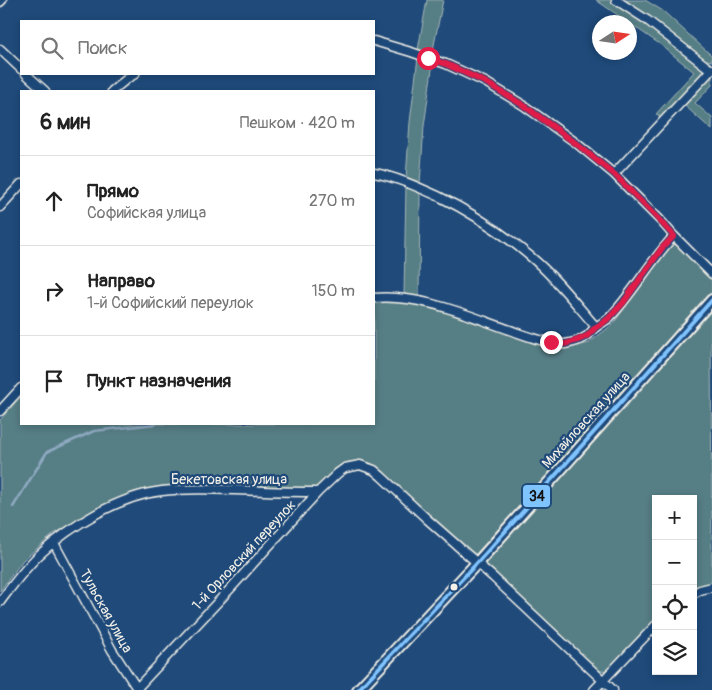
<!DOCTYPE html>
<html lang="ru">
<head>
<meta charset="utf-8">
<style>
	body { margin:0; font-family:Pangolin,sans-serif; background:#f6f6f6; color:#222 }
	.controls { position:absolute; right:15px; bottom:15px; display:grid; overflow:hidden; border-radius:0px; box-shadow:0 2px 8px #0003 }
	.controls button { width:45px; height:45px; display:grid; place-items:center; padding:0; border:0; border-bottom:1px solid #e0e0e0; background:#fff; color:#222; font:25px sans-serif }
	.compass { position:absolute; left:592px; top:15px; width:45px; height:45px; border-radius:50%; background:#fff; box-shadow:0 2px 8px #0003; rotate:78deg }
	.stop { position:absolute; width:15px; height:15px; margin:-11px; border:4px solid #e11d48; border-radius:50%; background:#fff }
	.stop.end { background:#e11d48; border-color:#fff; box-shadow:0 1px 5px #0008 }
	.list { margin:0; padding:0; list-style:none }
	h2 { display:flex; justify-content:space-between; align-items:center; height:65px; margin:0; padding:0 20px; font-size:21px }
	h2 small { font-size:16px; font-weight:400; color:#767676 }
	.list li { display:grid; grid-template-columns:32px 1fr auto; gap:15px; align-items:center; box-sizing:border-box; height:90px; padding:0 20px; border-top:1px solid #e0e0e0 }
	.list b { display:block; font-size:19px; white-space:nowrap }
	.list p { margin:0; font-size:16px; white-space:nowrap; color:#767676 }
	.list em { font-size:16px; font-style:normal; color:#767676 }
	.icon { flex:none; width:28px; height:28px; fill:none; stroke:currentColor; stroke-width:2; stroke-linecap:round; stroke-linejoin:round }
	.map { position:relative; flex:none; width:712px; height:690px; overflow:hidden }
	.search { position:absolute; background:#fff; box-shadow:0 2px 8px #0003; left:20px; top:20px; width:355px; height:55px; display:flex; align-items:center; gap:12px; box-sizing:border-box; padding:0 18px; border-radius:0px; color:#767676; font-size:19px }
	.panel { position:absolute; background:#fff; box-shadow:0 2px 8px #0003; left:20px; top:90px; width:355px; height:335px; border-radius:0px }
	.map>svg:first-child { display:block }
	.green { fill:#577e85; stroke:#a6b8b6 }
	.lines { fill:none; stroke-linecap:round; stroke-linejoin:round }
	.stream { stroke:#8eaac1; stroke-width:2.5 }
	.minor-casing { stroke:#f4f1e8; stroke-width:11 }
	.tertiary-casing { stroke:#f4f1e8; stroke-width:14 }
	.minor { stroke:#1f4a7a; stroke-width:8 }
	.tertiary { stroke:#1f4a7a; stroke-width:10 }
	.bus-1-casing { stroke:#1f4a7a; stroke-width:8 }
	.bus-1 { stroke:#80c4ff; stroke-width:4 }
	.route { stroke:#e11d48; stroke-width:6 }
	.bus-dot { fill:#f4f1e8; stroke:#1f4a7a; stroke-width:2 }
	.labels { text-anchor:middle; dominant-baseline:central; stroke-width:4.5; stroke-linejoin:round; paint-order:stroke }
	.street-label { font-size:14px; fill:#f4f1e8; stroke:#1f4a7a }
	.line-badge { stroke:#1f4a7a; stroke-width:2 }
	.pale-badge-label { font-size:14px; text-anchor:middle; font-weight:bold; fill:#111 }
</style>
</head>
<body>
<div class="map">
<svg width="712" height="690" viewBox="0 0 712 690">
	<rect width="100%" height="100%" fill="#1f4a7a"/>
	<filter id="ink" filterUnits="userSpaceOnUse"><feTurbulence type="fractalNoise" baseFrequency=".02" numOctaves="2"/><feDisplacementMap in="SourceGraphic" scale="10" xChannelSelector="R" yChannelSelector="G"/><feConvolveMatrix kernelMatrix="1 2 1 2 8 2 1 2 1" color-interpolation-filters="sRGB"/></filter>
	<g filter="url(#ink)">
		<path class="green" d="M427 0H443L432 55 418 50Z
			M596 0H610L670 42 702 67 703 71 701 77 662 118 656 114 694 72 661 45Z
			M623 0H645L663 11 712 56V61L702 59Z
			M418 57 433 62 424 126 420 183 406 178 410 122Z
			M712 75V85L695 103 712 118V130L684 105Z
			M406 184 420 191 419 299 404 296Z
			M673 244 680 246 711 278 712 280V292L476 554 471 553 371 463 363 461 348 462 334 473 319 488 310 489 220 486 219 484 163 486 148 489 110 503 54 534 23 560 0 591V420L21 396V424H374V303L388 301H403L463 317 543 345 561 350 589 343 613 324 669 248Z
			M711 309 712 582 693 589V499H656V618L611 667 603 671H597L488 568 485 562 487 557 550 488 707 312Z"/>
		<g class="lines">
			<path class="stream" d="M13 507 47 452 94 431 156 424"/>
			<g class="minor-casing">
				<path id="minor" d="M616 0 647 20 711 70
					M0 2 2 0
					M374 41 411 52 446 64 485 82 523 105 575 142 614 174 661 221 674 236 712 274
					M0 49 21 69
					M26 74 45 91
					M112 91 128 78 135 74
					M374 173C396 177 418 187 438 196 471 212 503 233 531 257 555 277 575 303 596 327
					M614 174 712 69
					M0 207 21 184
					M374 298C420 294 467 315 510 330 524 335 550 345 565 344 572 343 581 340 587 336 590 334 592 330 595 328 599 324 605 322 610 317 634 292 650 261 674 236
					M0 411 21 388
					M54 543 112 650 138 690
					M693 594 700 590 712 587
					M0 602C12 586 24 569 39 555 70 526 119 496 162 491 185 488 210 489 234 490 262 491 290 492 318 492
					M137 688 230 589 318 492 338 473 345 468 360 465 374 470 381 476 427 519 493 577 613 690
					M594 690 656 625"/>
			</g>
			<g class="tertiary-casing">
				<path id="tertiary" d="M358 690 477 563 712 300"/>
			</g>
			<use href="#minor" class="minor"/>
			<use href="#tertiary" class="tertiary"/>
			<g class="bus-1-casing">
				<path id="bus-1" d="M358 690 477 563 712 300"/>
			</g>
			<use href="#bus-1" class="bus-1"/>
		</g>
	</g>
	<g class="lines" filter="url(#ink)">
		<path class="route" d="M428 58 446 64 485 82 523 105 574 142 614 174 661 222 674 236 662 248 623 303 609 318 603 323 596 327 587 336 578 340 565 344 551 342"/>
	</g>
	<circle class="bus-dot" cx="454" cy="587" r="4.5"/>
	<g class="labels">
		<g class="street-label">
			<text transform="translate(586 420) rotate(-48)">Михайловская улица</text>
			<text x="229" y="479">Бекетовская улица</text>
			<text transform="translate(244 555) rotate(-47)">1-й Орловский переулок</text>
			<text transform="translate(106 611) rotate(61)">Тульская улица</text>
		</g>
	</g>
	<rect class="line-badge" x="522" y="484" width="29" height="24" rx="5" fill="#80c4ff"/>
	<g class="pale-badge-label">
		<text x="537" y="501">34</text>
	</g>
</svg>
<div class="controls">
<button>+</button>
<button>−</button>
<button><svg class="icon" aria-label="locate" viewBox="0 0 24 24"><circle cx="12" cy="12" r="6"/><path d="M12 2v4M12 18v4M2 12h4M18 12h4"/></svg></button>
<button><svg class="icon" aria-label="layers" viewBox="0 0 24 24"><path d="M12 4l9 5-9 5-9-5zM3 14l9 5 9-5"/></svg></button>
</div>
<svg class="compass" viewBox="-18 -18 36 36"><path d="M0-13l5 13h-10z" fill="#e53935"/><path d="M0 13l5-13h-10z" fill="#767676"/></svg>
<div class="stop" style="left:428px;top:58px"></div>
<div class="stop end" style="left:551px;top:342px"></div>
<div class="search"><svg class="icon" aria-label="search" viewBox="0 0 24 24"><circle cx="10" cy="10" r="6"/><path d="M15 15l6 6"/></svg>Поиск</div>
<section class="panel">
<h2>6 мин<small>Пешком · 420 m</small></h2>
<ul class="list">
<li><svg class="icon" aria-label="ahead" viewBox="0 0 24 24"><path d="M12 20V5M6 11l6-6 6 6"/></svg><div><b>Прямо</b><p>Софийская улица</p></div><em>270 m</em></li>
<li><svg class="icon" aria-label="right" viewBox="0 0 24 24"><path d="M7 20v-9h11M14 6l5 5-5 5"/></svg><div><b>Направо</b><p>1-й Софийский переулок</p></div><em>150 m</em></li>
<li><svg class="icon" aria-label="arrive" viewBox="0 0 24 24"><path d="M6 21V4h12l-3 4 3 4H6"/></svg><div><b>Пункт назначения</b></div></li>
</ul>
</section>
</div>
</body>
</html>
